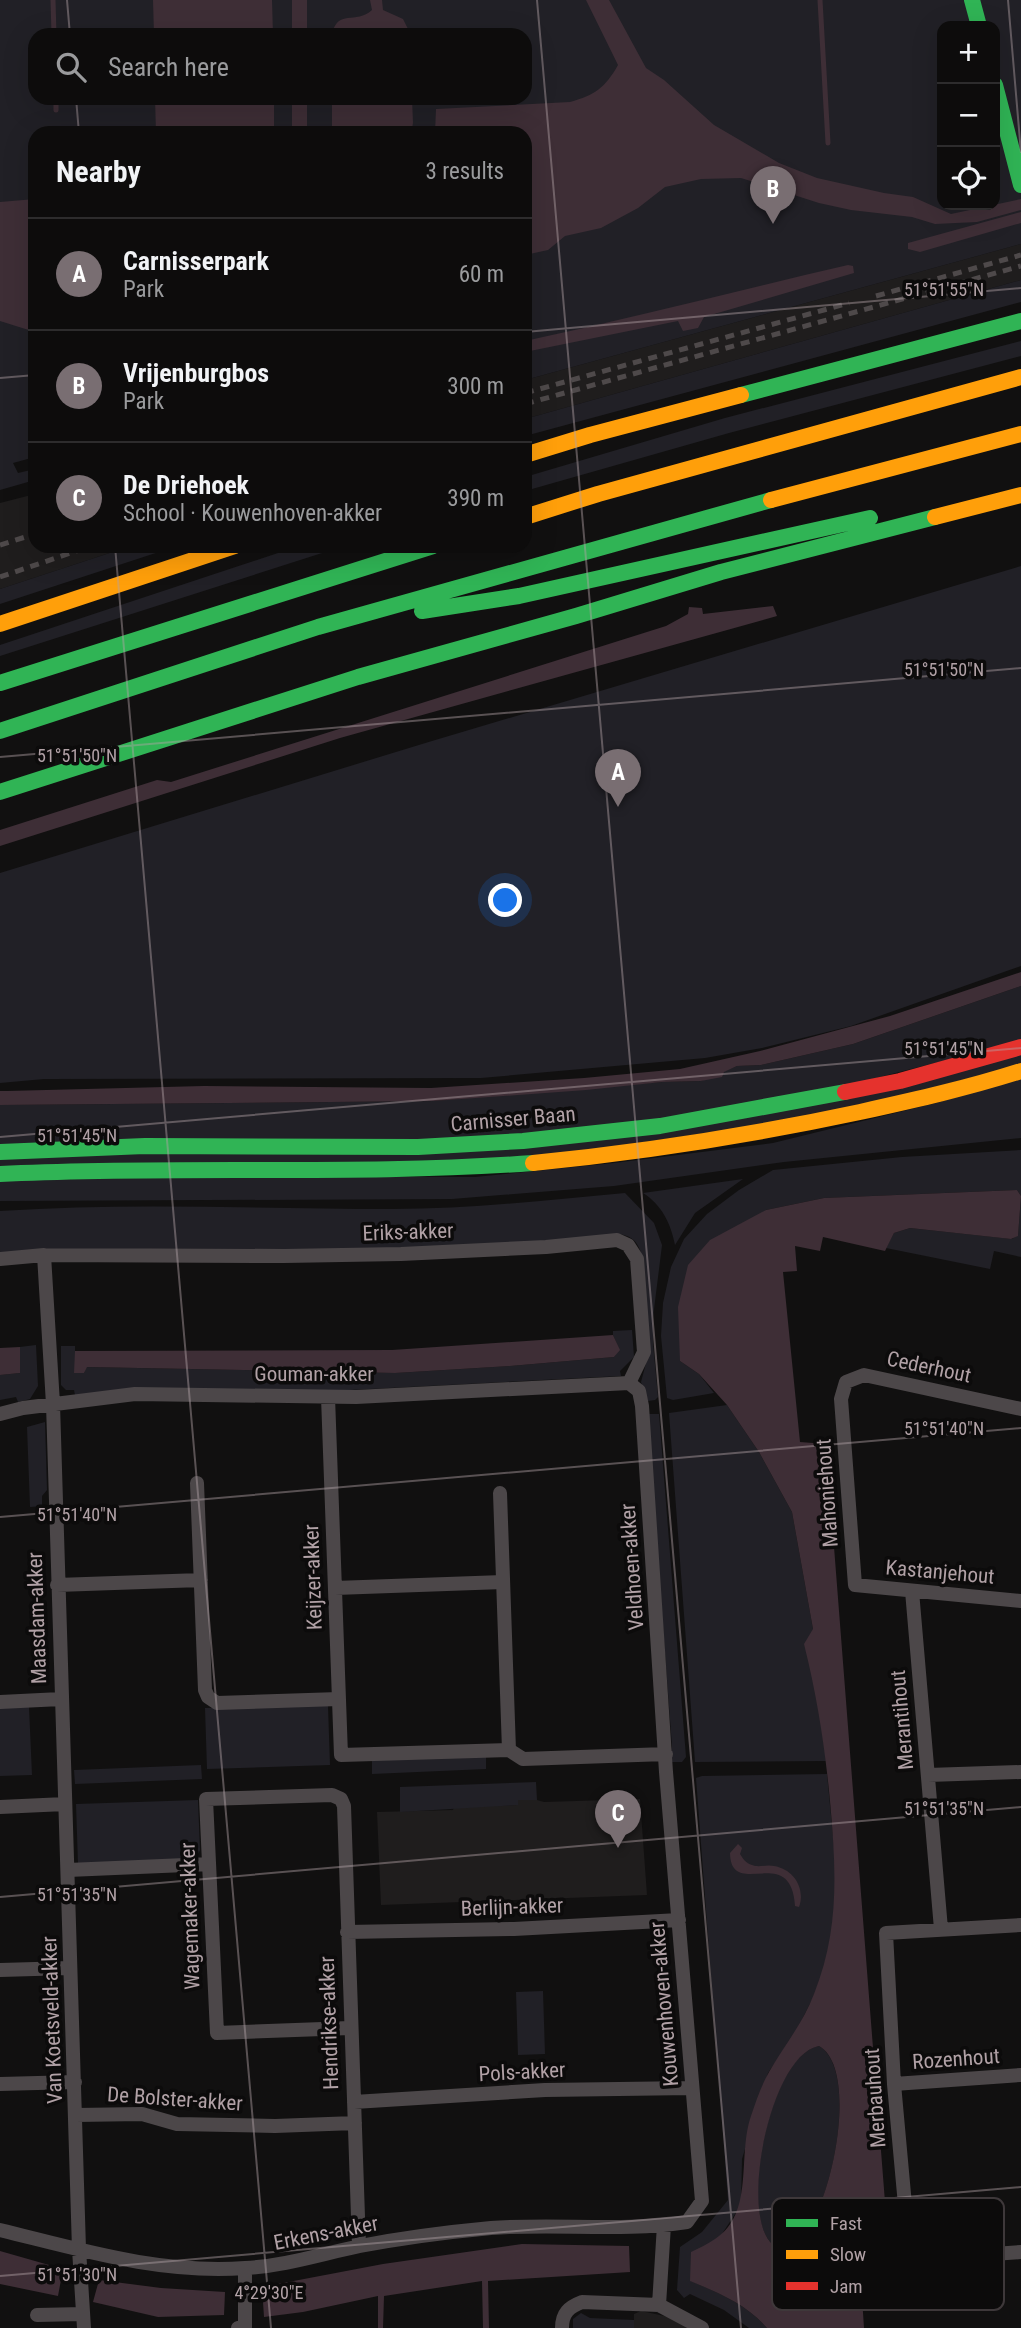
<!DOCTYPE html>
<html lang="en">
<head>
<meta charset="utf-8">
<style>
	body { margin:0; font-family:"Roboto Condensed",sans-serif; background:#1b1a1a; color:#f1f3f6 }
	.controls { position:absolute; right:21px; top:21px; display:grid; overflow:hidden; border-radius:14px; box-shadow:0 7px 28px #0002 }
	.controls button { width:63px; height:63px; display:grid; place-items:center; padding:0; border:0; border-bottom:2px solid #2d2c2d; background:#0d0c0c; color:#f1f3f6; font:35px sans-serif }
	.you { position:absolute; left:506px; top:901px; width:24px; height:24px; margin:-18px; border:5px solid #fff; border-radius:50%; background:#1a73e8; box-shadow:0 0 0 10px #1a73e833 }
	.badge { display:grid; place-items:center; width:46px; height:46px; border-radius:50%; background:#796e72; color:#fff; font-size:23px; font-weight:700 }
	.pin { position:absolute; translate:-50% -58px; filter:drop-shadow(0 2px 4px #0008) }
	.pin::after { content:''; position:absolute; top:37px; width:24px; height:21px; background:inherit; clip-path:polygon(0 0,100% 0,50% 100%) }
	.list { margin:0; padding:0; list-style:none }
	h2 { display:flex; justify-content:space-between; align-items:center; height:91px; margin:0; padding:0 28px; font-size:30px }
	h2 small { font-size:23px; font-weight:400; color:#9a9b9d }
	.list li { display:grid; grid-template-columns:46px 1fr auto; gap:21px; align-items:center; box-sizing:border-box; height:112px; padding:0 28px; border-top:2px solid #2d2c2d }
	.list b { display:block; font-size:26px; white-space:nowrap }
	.list p { margin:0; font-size:23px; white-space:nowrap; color:#9a9b9d }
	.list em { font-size:23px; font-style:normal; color:#9a9b9d }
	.icon { flex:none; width:38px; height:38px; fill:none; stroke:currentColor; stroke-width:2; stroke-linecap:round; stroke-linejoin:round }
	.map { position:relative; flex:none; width:1021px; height:2328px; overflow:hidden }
	.search { position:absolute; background:#0d0c0c; box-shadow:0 7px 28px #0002; left:28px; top:28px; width:504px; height:77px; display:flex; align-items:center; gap:18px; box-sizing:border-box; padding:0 24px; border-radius:21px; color:#9a9b9d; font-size:26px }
	.panel { position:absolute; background:#0d0c0c; box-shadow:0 7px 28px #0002; left:28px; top:126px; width:504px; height:427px; border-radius:21px }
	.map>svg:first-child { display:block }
	.built { fill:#1f1d1d }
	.green { fill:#212026; fill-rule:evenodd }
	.water { fill:#3e2e36; fill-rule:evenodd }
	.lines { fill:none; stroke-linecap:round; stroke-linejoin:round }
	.stream { stroke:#3e2e36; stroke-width:5 }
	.street { stroke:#4c4749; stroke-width:14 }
	.fast { stroke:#30b455; stroke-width:16 }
	.slow { stroke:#ff9f0a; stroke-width:16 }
	.jam { stroke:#e5322d; stroke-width:16 }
	.rail { stroke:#4e494a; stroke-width:5; stroke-dasharray:9 7; stroke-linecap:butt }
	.ticks { fill:none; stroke:#b1a1a6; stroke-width:2; stroke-opacity:0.45 }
	.labels { text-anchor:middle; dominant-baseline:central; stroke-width:7; stroke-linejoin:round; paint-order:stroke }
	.street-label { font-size:21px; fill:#b1a1a6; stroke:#0c0b0b }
	.key { fill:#0c0b0b; stroke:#3e383a; stroke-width:2 }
	.key-label { font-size:19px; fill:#b1a1a6 }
	.ticks-label { font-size:18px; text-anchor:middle; fill:#b1a1a6; stroke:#0c0b0b; stroke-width:7; stroke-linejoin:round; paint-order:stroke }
</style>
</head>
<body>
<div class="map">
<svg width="1021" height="2328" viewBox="0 0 1021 2328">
	<rect width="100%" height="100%" fill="#111010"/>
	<path class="built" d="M1021 244V280L525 419V380Z
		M35 494V546H131L0 589V503Z
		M640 1799 647 1895 381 1905 377 1812 453 1810 454 1807 517 1805V1800H537L544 1802Z
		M641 2311 674 2318 694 2328H634V2314Z"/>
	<path class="green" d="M0 0H1021V244L525 380V133H35V457L13 463 18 473 35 469V480L0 490ZM942 26H995V205H942ZM35 35H525V98H35Z
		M1021 280V302L525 436V419Z
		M1021 341V356L729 433 525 491V477L725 418Z
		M131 546H177L0 604V589Z
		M299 546H344L0 656V645Z
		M1021 566V966L851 1026 762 1048 705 1058 481 1078 44 1079 0 1083V873L432 741Z
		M1021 986V1041L782 1102 526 1138 0 1146V1105L434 1101 662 1082 701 1081 737 1066 761 1065 853 1044Z
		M1021 1052V1065L822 1116 527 1159 0 1169V1157L556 1145Z
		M1021 1077V1138L784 1162 614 1186 452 1199 0 1201V1180L296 1176 475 1177 614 1163 773 1143 940 1102Z
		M1021 1150V1257L994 1251 990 1269 886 1248 894 1233 910 1228 1012 1239 1018 1235 1021 1196 1017 1190 824 1198 766 1210 680 1361 699 1374 714 1393 673 1400 667 1398 661 1336 663 1303 671 1267 684 1239 707 1214 739 1190 773 1170 902 1157Z
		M743 1179 695 1213 675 1245C671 1224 662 1205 643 1193Z
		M625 1193 654 1223 662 1245 653 1317V1343L658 1397 655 1400 648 1401 641 1382 649 1352 641 1253C637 1241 633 1237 620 1234L528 1245 342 1250 0 1253V1211C130 1202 262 1209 392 1209 470 1209 548 1200 625 1193Z
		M632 1330 634 1357 620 1371 621 1376 350 1390 75 1395 74 1390H66L61 1385V1346H75V1373H84L86 1367 395 1373 510 1366 614 1357 619 1349 613 1335V1331Z
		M36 1345 38 1386 30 1399 18 1402 16 1397 0 1400V1375L20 1373V1347Z
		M727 1405 759 1452 792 1512 813 1629 815 1687 823 1729 826 1761 695 1762 669 1413Z
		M647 1414H659L686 1757 682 1762H672L670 1760 672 1746Z
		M45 1422 47 1490 42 1496V1506L30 1507 27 1427Z
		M325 1705 328 1706 330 1765 207 1769 205 1708Z
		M29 1707 32 1775 0 1776V1708Z
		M486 1753V1769L372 1774V1757Z
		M201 1765 202 1779 75 1784 74 1770Z
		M827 1774 836 1868 834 1920 825 1966 813 1998 795 2033 768 2073 742 2159 741 2205 691 2281C719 2293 746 2304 767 2328H749L724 2310 690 2294 684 2298 677 2290 680 2247 702 2232 728 2200 696 1778 702 1776Z
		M536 1782 537 1800H518V1805L400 1812V1787Z
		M198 1800 200 1850 197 1856 190 1859 78 1864 76 1804Z
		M543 1991 545 2054 518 2055 516 1992Z
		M819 2046C866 2073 823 2253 783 2249 732 2243 766 2054 819 2046Z
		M581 2313 590 2318 634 2320V2328H573V2319Z"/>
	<path class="water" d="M153 0H272L273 35H154Z
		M292 0H307V35H292Z
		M370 0H382L383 10 403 19 411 35H332C337 8 356 25 372 10Z
		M586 0H609L646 68 664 80 714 125 779 163 817 178 884 193 913 197 951 214 1021 199V210L977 222 935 224 912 217 851 210 819 203 741 178 701 179 665 187 638 208 601 228 565 236 548 250 525 255V133H435L436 109 570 102C595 95 605 88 618 65Z
		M155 98H274V133H156Z
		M292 98H307V133H292Z
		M332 98H412L413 123 411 133H332Z
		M35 199V332L0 321V202Z
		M1021 212V223L920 252 908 249V243Z
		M848 265 853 266 854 273 704 317 698 328 683 331 678 321 525 352V341C633 318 740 290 848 265Z
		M773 606 777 616 340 738 0 846V830L157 780 171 782 666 626 688 614 689 607 702 608 703 614Z
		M1021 972V986L853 1044 761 1065 737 1066 724 1072 722 1077 701 1081 662 1082 586 1090 434 1101 0 1105V1091H7L204 1086 431 1088 584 1078 680 1069 760 1051 890 1016Z
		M1017 1190 1021 1196 1018 1236 1011 1239 910 1228 894 1233 885 1251 823 1237 820 1251 795 1246 797 1271 783 1272 800 1442 826 1444 891 2279 861 2282 864 2328H767C746 2304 719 2293 690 2281L691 2252C699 2248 708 2244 715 2239 755 2213 737 2156 751 2116 756 2101 761 2086 769 2072 784 2046 803 2023 814 1994 840 1929 836 1869 830 1801 825 1747 817 1696 804 1644L813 1629 792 1512 759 1452 727 1405 699 1374 680 1361 678 1307 688 1265 710 1240 766 1210 824 1198ZM819 2046C866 2072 823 2253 783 2249 733 2244 766 2055 819 2046Z
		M613 1335 620 1350 614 1357 510 1366 395 1373 87 1367 84 1373H74L75 1351 392 1350Z
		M20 1347V1373L0 1375V1348Z
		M738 1844 742 1848 740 1854C743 1859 746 1863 752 1865 759 1868 766 1864 774 1866 793 1869 806 1888 799 1907L795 1906C791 1842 731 1901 730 1853Z
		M522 2244 629 2246 630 2272 488 2281 489 2328H483L482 2281 384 2296 383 2328H378V2296L303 2312 264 2317 262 2287 383 2264Z
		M0 2251 63 2269 58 2296 0 2284Z
		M99 2280 161 2288 225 2292 224 2315 158 2317 93 2302Z"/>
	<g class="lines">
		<path class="stream" d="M53 0 54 35
			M820 0 828 143
			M56 98V110"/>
		<path class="street" d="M44 1255 284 1256 401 1254 546 1247 617 1240 628 1245 637 1259 644 1352 629 1383
			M0 1259 44 1255 53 1404 79 2249 84 2328
			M328 1397 341 1755 509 1750 523 1759 666 1754
			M1021 1409 864 1375 846 1382 841 1399 855 1585 1021 1601
			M0 1414 23 1408 135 1394 356 1397 629 1383
			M197 1483 205 1690 208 1697 217 1703 339 1699
			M500 1493 509 1750
			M57 1585 201 1580
			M335 1588 503 1582
			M912 1591 941 1929
			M0 1702 61 1699
			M928 1775 1021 1772
			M0 1807 65 1804
			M68 1870 209 1864
			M1021 1925 886 1933 894 2084 910 2260 1021 2252
			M347 1932 514 1929 679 1920
			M0 1970 70 1968
			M350 2028 217 2033 206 1799 332 1795 341 1799 344 1806 359 2246
			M0 2084 75 2082
			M894 2084 1021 2075
			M354 2102 545 2090 692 2088
			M76 2115 142 2114 177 2124 275 2126 355 2123
			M664 2225 659 2305 702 2328
			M0 2230C82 2250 159 2274 245 2268 285 2266 321 2254 360 2246 402 2238 448 2232 491 2228 556 2223 623 2232 687 2222L702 2201 666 1772 642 1406 639 1391 629 1383
			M37 2315 83 2314
			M238 2328 245 2327V2268
			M562 2328C562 2313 569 2307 582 2302L659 2305"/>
		<path class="fast" d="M972 0 979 26
			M995 85 1021 185
			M741 395 1021 321
			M422 611 519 596 870 518
			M0 683 433 546
			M0 731 318 627 771 500
			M0 792 358 677 576 616 721 572 935 517
			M0 1152 145 1146 418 1147 523 1141 660 1126 845 1092
			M0 1174C178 1165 356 1176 533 1163"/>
		<path class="slow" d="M525 455 590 435 741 395
			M771 500 1021 434
			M525 517 598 494 1021 377
			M935 517 1021 495
			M0 624 235 546
			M533 1163C644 1152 752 1135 860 1112 914 1100 968 1088 1021 1071"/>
		<path class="jam" d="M845 1092 900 1081 1021 1047"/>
		<path class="rail" d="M876 296 1021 255
			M525 393 849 303
			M525 404 1021 266
			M0 545 35 534
			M0 577 91 546"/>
	</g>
	<path class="ticks" d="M67 0 70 35M537 0 741 2328M1008 0 1021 153M76 98 79 133M525 332 1021 288M0 378 35 375M115 546 271 2328M0 757 1021 668M0 1137 1021 1048M0 1517 1021 1428M0 1897 1021 1807M0 2276 1021 2187"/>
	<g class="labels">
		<g class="street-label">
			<text transform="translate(513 1119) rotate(-5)">Carnisser Baan</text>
			<text transform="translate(408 1232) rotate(-2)">Eriks-akker</text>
			<text transform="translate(929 1367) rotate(12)">Cederhout</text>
			<text x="314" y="1374">Gouman-akker</text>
			<text transform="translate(827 1493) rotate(-94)">Mahoniehout</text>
			<text transform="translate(632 1567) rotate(-94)">Veldhoen-akker</text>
			<text transform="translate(940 1572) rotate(5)">Kastanjehout</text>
			<text transform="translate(313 1577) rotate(-92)">Keijzer-akker</text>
			<text transform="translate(37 1618) rotate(-92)">Maasdam-akker</text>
			<text transform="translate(902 1720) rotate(-95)">Merantihout</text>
			<text transform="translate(512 1907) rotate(-2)">Berlijn-akker</text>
			<text transform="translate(190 1916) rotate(-92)">Wagemaker-akker</text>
			<text transform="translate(664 2004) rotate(-95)">Kouwenhoven-akker</text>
			<text transform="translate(52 2020) rotate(-92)">Van Koetsveld-akker</text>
			<text transform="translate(329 2023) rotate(-92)">Hendrikse-akker</text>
			<text transform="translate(956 2059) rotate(-4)">Rozenhout</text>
			<text transform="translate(522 2072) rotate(-3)">Pols-akker</text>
			<text transform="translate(875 2098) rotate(-94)">Merbauhout</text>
			<text transform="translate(175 2099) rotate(4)">De Bolster-akker</text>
			<text transform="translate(326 2233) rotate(-11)">Erkens-akker</text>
		</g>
	</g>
	<rect x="772" y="2198" width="232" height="112" rx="10" class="key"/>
	<rect x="786" y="2219" width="32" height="8" fill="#30b455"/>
	<rect x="786" y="2250" width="32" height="9" fill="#ff9f0a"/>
	<rect x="786" y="2282" width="32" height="8" fill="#e5322d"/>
	<g class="key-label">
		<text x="830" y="2230">Fast</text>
		<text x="830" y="2261">Slow</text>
		<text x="830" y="2293">Jam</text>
	</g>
	<g class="ticks-label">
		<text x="944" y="296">51°51'55"N</text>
		<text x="944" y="676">51°51'50"N</text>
		<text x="77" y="762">51°51'50"N</text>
		<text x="944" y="1055">51°51'45"N</text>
		<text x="77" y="1142">51°51'45"N</text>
		<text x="944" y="1435">51°51'40"N</text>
		<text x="77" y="1521">51°51'40"N</text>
		<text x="944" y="1815">51°51'35"N</text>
		<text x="77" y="1901">51°51'35"N</text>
		<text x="77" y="2281">51°51'30"N</text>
		<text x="269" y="2299">4°29'30"E</text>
	</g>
</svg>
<div class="controls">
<button>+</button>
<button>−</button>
<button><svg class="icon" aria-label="locate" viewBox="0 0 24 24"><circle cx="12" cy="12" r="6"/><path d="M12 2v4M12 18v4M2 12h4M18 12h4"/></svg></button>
</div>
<div class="you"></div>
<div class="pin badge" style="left:618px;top:807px">A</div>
<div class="pin badge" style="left:773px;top:224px">B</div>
<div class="pin badge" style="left:618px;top:1848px">C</div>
<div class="search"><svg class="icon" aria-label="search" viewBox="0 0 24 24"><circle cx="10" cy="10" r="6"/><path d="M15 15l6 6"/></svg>Search here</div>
<section class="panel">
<h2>Nearby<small>3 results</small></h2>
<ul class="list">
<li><span class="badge">A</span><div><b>Carnisserpark</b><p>Park</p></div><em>60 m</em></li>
<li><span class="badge">B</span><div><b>Vrijenburgbos</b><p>Park</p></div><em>300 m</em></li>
<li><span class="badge">C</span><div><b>De Driehoek</b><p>School · Kouwenhoven-akker</p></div><em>390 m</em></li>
</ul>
</section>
</div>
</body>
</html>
